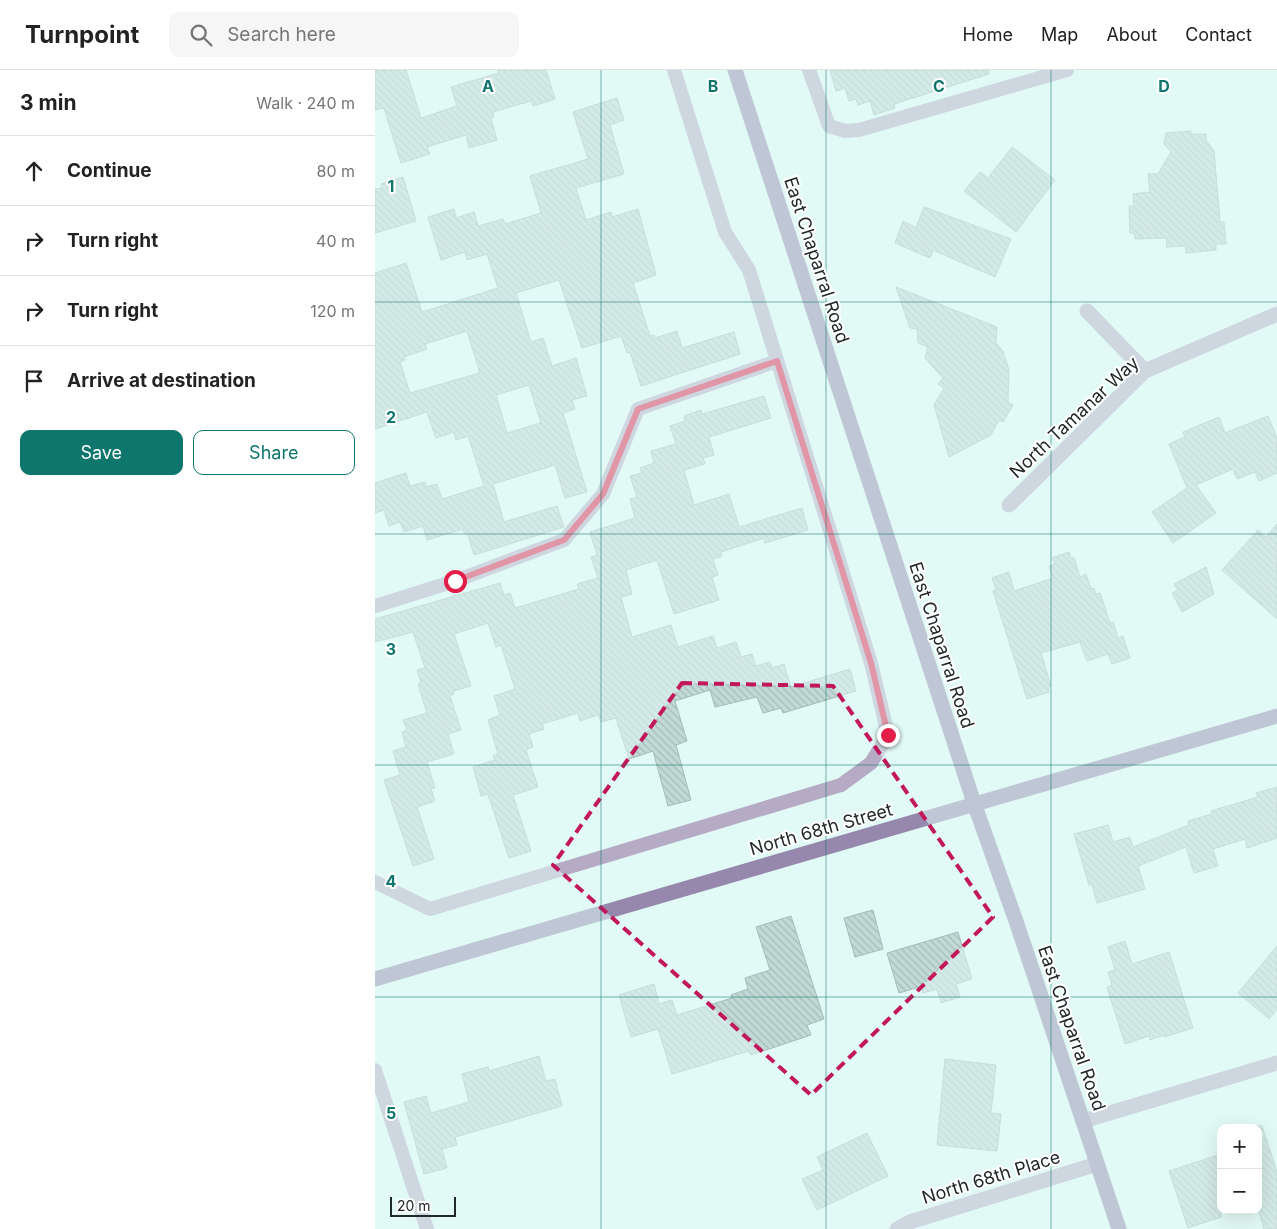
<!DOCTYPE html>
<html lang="en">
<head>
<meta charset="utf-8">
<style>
	body { margin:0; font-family:Inter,sans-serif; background:#f6f6f6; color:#222 }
	.controls { position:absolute; right:15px; bottom:15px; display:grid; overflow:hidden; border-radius:10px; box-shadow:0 5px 20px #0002 }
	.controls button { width:45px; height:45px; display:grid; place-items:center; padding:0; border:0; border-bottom:1px solid #e0e0e0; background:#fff; color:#222; font:25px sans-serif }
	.scale { position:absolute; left:15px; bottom:12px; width:66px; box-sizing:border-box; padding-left:5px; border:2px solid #202928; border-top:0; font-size:14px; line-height:18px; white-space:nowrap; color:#202928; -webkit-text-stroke:4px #fff; paint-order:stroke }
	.stop { position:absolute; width:15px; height:15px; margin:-11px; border:4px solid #e11d48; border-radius:50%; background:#fff }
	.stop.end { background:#e11d48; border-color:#fff; box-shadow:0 1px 5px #0008 }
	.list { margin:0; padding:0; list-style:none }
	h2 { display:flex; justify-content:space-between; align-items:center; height:65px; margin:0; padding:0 20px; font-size:21px }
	h2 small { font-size:16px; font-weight:400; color:#767676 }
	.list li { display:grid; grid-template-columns:32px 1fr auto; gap:15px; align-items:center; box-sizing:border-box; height:70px; padding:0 20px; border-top:1px solid #e0e0e0 }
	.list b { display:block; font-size:19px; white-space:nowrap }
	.list em { font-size:16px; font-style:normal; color:#767676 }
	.actions { display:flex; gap:10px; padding:15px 20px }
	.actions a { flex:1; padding:11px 0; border:1px solid #0f766e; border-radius:10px; text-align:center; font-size:18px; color:#0f766e }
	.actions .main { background:#0f766e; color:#fff }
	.icon { flex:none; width:28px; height:28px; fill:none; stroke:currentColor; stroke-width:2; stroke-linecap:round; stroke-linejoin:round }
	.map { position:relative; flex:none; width:902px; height:1159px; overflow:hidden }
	header { display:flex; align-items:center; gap:30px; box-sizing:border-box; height:70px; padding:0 25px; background:#fff; border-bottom:1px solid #e0e0e0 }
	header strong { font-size:24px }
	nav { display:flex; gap:28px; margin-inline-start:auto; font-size:18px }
	.search { width:350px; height:45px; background:#f6f6f6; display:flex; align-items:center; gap:12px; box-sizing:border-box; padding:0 18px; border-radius:10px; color:#767676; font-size:19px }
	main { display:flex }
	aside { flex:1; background:#fff }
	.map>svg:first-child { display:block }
	.building { fill:url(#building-back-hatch); stroke:#a4bbb6; fill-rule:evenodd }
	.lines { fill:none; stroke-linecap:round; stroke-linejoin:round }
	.lane { stroke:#b5abc5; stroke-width:14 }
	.street { stroke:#b5abc5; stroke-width:15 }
	.secondary { stroke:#9688ad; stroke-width:15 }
	.route { stroke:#e11d48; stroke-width:6 }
	.marked { fill:none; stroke:#c2185b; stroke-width:4; stroke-dasharray:10 6; stroke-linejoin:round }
	.grid { fill:none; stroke:#0f766e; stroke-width:1; stroke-opacity:0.55 }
	.labels { text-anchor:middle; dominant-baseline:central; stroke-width:4; stroke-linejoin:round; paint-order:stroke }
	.street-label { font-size:18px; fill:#202928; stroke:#fff }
	.grid-label { font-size:16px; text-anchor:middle; font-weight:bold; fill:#0f766e; stroke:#fff; stroke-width:4; stroke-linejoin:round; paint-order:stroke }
</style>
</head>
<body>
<header>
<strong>Turnpoint</strong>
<div class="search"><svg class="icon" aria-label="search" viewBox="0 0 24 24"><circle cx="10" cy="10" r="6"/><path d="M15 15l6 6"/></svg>Search here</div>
<nav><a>Home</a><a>Map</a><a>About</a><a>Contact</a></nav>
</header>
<main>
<aside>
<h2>3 min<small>Walk · 240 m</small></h2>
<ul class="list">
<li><svg class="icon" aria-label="ahead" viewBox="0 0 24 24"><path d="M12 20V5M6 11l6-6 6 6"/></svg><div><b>Continue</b></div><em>80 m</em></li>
<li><svg class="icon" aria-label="right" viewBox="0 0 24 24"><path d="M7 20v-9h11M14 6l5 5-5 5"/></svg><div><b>Turn right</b></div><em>40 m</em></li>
<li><svg class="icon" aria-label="right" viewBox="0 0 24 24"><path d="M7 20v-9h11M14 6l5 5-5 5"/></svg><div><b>Turn right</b></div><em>120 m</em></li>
<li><svg class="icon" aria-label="arrive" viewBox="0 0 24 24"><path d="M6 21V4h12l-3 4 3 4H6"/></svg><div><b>Arrive at destination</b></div></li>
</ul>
<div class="actions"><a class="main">Save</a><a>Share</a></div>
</aside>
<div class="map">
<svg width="902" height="1159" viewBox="0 0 902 1159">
	<defs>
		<pattern id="building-back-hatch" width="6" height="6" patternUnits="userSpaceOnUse" patternTransform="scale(1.25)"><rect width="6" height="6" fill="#c2dad5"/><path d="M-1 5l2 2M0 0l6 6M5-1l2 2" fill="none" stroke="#a6bbb7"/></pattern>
	</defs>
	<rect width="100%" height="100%" fill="#e2faf5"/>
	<path class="building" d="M0 0H31L46 48 82 36 76 17 124 3 123 0H171L180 29 158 36 156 31 118 42 119 47 116 48 122 70 94 78 91 65 52 77 55 84 26 93 9 38 0 40Z
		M455 0H614V4L519 34 520 38 499 45 495 31 483 35 481 29 474 31 470 18 461 21Z
		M242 28 249 50 235 55 249 104 201 118 211 150 236 142 237 147 263 139 281 205 258 213 275 266 279 265 280 268 302 261 307 278 359 262 365 284 266 316 255 282 252 283 246 266 207 278 184 210 141 223 156 272 168 268 177 296 201 288 212 326 197 330 200 339 188 343 212 422 190 428 180 395 118 414 129 452 182 436 189 457 99 485 92 462 89 463 88 459 52 470 48 456 29 462 25 452 14 456 9 440 0 443V413L31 403 35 416 50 412 51 417 62 414 67 429 109 416 93 366 81 370 79 362 61 368 52 342 0 359V203L31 193 47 242 123 218 112 184 92 190 90 182 66 190 53 147 79 139 81 148 99 142 103 156 128 149 130 154 166 143 155 106 213 89 198 42ZM92 261 105 303 35 323 25 292 30 290 29 287 52 279 50 274ZM154 315 166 353 132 363 121 325Z
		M816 61V64H831V70L839 81 845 152H849L851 174H841V180L811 183V176L791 177 792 168 760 169 759 163H755L754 136H759L758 124 775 122 773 104H783L796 82 789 74 791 63Z
		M637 77 680 110 641 162 589 121 605 102 613 108Z
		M28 107 41 151 0 163V119L7 118 6 114Z
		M549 137 636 169 620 207 558 180 555 188 520 173 528 151 541 158Z
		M521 217 622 257 621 273 628 281 634 300 633 332 638 335 628 352 624 350 616 365 574 387 559 335 569 318 563 314 568 308 550 288 553 277 543 273 542 259 535 258Z
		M389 326 396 348 334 367 339 385 328 388 330 394 309 400 319 435 354 424 364 457 427 438 433 460 390 473 389 468 346 482 347 486 338 489 343 505 337 507 344 530 299 544 282 490 251 500 257 524 246 527 257 567 296 555 303 577 338 566 342 578 361 572 366 587 377 584 381 596 395 592 397 598 409 594 416 617 475 599 481 621 408 643 406 638 388 643 382 627 340 637 335 620 300 631 312 671 301 675 316 730 293 736 278 681 254 689 241 648 226 652 223 645 205 651 203 643 167 654 169 659 154 664 158 677 151 680 163 717 138 725 156 781 134 788 113 724 106 726 98 697 120 690 118 686 123 684 113 650 125 645 119 626 140 619 126 575 121 577 113 553 79 564 96 616 78 621 79 624 75 626 86 660 73 664 79 684 52 692 60 718 56 719 60 731 42 737 59 789 38 796 9 710 25 705 18 681 31 677 27 662 32 660 28 650 52 643 43 614 46 613 42 600 50 598 38 562 0 572V549L125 513 129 525 135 523 140 538 204 519 202 514 223 508 216 487 222 485 215 462 260 448 255 429 262 427 255 406 267 403 265 398 279 393 276 381 301 374 295 356 310 351 309 346 326 340 327 344Z
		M893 346 902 368V403L884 411 880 402 862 409 858 399 821 415 841 443 798 473 777 442 812 418 794 374 810 367 808 362 844 347 850 363Z
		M902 454V549L847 500 883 460 891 467Z
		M694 482 696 488H699L705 507 711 504 716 519 719 518 721 524 725 523 735 553 738 552 743 568 748 566 755 588 737 594 733 584 712 591 705 572 666 583 676 616 673 617 674 622 652 629 618 521 621 520 617 508 634 502 639 521 678 508 674 496 680 494 677 488Z
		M831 497 839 524 807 542 797 523 803 520 799 514Z
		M902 717V768L872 778 870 769 838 779 843 796 819 803 811 777 763 796 770 819 722 833 717 815H714L699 764 733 755 738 772 755 767 758 777 814 755 813 751 837 744 836 741 883 727 881 723Z
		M498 840 508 879 480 887 469 848Z
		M416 846 449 949 432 955 436 965 376 985 374 981 297 1004 283 959 256 967 244 925 279 914 284 934 297 930 302 945 357 928 356 925 373 919 370 908 395 900 381 857Z
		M583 862 597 909 581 914 585 927 566 933 562 919 548 923 547 916 524 923 512 883Z
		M750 871 757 894 794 882 818 958 789 967V965L775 970 774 966 750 974 732 917 737 915 733 902 740 900 733 877Z
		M902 876V939L894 949 863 923Z
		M164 986 171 1011 180 1009 187 1036 80 1067 82 1075 67 1079 72 1098 49 1104 29 1032 51 1026 56 1043 94 1032 87 1004 113 997 114 1001Z
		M570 989 621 995 616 1043 626 1044 622 1081 562 1075Z
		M883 1056H887L902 1102V1159H889L883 1139Z
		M492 1063 513 1106 442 1140 427 1109 448 1100 442 1087Z
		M846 1084V1147L813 1158 794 1101Z"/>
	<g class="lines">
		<path class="lane" d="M434 0 454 56 470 61 484 60 692 0
			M0 536 80 511 189 470 228 424 263 339 402 291
			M0 812 55 839 466 715 496 693 513 665 496 593 374 200 350 162 299 0
			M0 1000 52 1159"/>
		<path class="street" d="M712 241 770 301
			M634 435 770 301 902 244
			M708 1051 902 993
			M522 1159 535 1152 722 1094"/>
		<path class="secondary" d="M360 0 599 733 642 854 744 1159
			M0 909 902 646"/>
	</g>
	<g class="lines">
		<path class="route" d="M80 511 189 470 228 424 263 339 402 291 496 593 513 665"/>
	</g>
	<path d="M0 0H902V1159H0ZM307 613 458 616 618 847 436 1025 178 795Z" fill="#e2faf5" fill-opacity=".55" fill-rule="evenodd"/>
	<path class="marked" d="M307 613 458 616 618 847 436 1025 178 795Z"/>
	<path class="grid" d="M226 0V1159M451 0V1159M676 0V1159M0 232H902M0 464H902M0 695H902M0 927H902"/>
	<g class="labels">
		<g class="street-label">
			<text transform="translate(442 190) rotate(72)">East Chaparral Road</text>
			<text transform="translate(699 347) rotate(-43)">North Tamanar Way</text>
			<text transform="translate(567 575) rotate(72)">East Chaparral Road</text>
			<text transform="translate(446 759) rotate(-16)">North 68th Street</text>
			<text transform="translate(697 958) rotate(71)">East Chaparral Road</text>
			<text transform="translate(616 1107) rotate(-17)">North 68th Place</text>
		</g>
	</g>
	<g class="grid-label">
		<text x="113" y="22">A</text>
		<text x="338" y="22">B</text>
		<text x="564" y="22">C</text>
		<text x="789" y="22">D</text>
		<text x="16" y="122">1</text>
		<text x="16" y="353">2</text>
		<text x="16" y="585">3</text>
		<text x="16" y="817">4</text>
		<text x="16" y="1049">5</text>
	</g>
</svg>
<div class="controls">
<button>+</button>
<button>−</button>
</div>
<div class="scale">20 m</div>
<div class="stop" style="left:80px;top:511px"></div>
<div class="stop end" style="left:513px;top:665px"></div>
</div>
</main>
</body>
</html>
